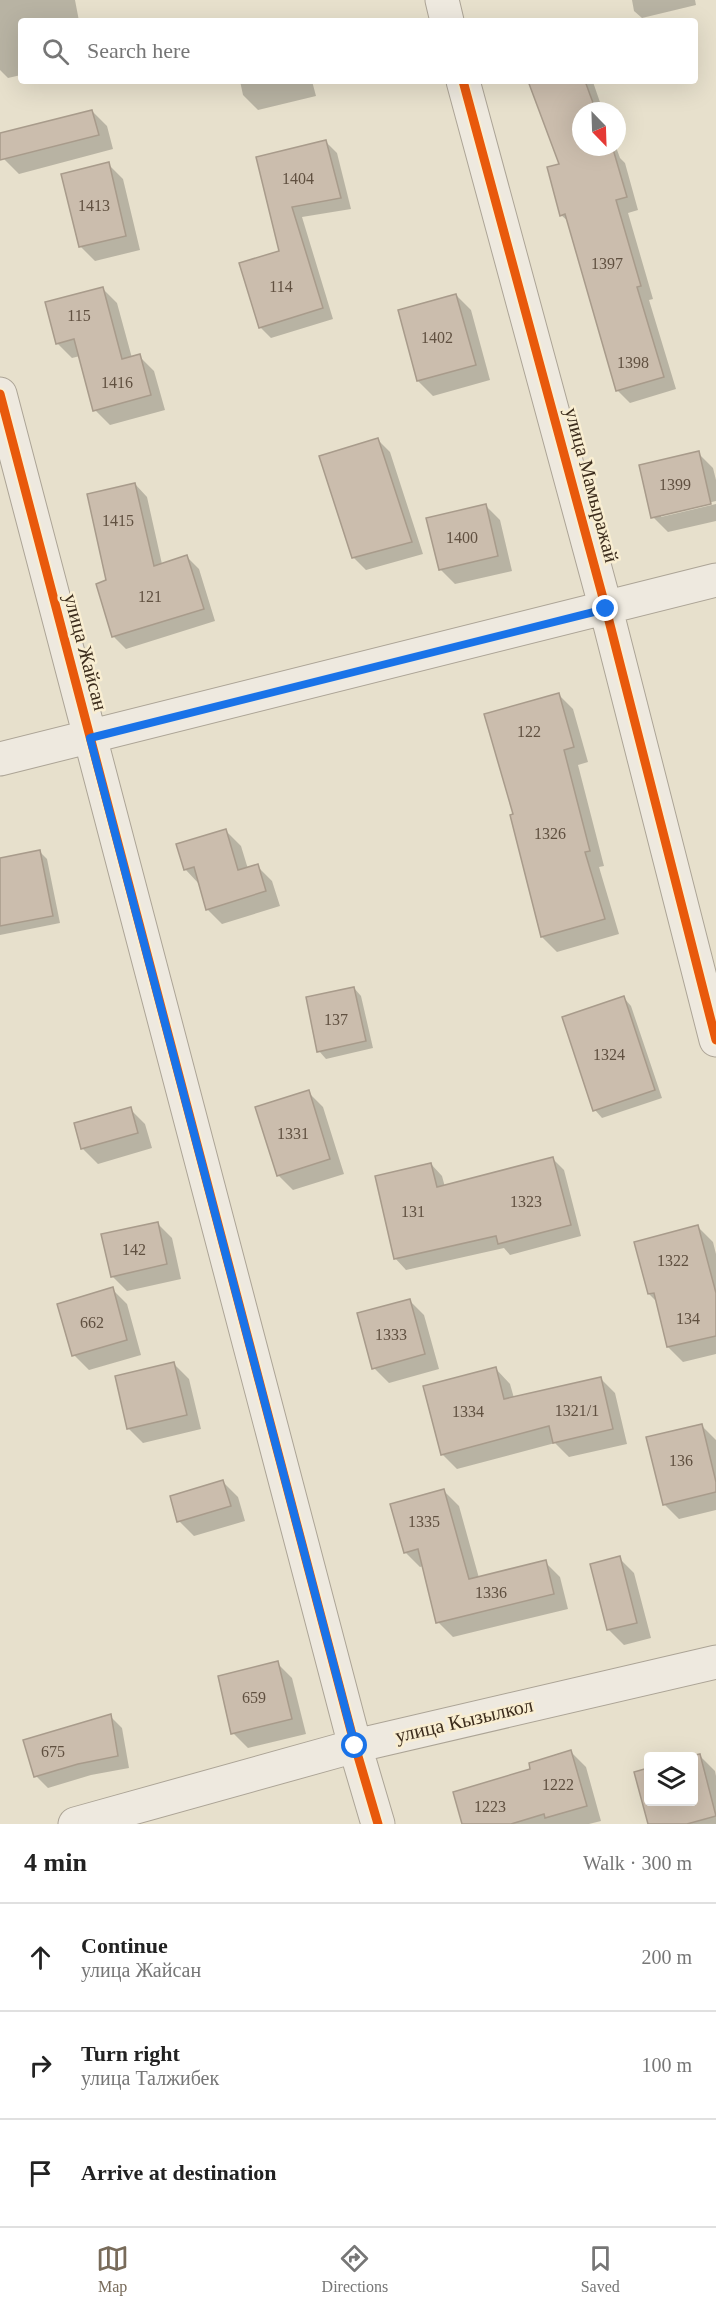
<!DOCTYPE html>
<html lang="en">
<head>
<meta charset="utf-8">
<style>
	body { margin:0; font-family:Georgia,serif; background:#f6f6f6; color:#222 }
	.controls { position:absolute; right:18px; bottom:18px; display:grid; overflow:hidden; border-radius:6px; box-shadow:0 6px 24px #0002 }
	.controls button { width:54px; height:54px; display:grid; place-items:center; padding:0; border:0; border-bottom:2px solid #e0e0e0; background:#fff; color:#222; font:30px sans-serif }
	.compass { position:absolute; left:572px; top:102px; width:54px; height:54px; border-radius:50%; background:#fff; box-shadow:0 6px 24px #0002; rotate:157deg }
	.stop { position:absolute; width:18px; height:18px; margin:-14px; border:4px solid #1a73e8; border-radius:50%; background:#fff }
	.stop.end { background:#1a73e8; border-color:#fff; box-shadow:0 2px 6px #0008 }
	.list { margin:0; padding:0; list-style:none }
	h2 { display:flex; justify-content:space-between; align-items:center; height:78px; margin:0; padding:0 24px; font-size:26px }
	h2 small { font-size:20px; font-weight:400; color:#767676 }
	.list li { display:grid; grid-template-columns:39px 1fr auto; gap:18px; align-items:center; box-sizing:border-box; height:108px; padding:0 24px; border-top:2px solid #e0e0e0 }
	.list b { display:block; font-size:22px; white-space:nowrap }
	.list p { margin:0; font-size:20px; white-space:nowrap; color:#767676 }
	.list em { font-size:20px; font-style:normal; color:#767676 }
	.icon { flex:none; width:33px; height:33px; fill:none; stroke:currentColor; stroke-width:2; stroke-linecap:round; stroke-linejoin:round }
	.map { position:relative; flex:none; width:716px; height:1824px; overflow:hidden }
	.search { position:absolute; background:#fff; box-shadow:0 6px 24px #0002; left:18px; right:18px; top:18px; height:66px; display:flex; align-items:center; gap:15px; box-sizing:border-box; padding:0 21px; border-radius:6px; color:#767676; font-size:22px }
	.sheet { height:402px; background:#fff }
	nav { display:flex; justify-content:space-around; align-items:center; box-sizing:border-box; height:84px; border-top:2px solid #e0e0e0; background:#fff; font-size:16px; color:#767676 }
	nav a { display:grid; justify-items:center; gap:3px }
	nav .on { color:#786b5a }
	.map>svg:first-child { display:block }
	.shadow { fill:#0003 }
	.building { fill:#cbbdad; stroke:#a89b8b; stroke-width:1.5 }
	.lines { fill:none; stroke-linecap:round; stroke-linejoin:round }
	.minor-casing { stroke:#aca496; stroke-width:35 }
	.minor { stroke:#eee9df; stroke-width:33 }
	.cycleway-casing { stroke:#f9eed2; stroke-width:13 }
	.cycleway { stroke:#e8590c; stroke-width:9 }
	.route { stroke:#1a73e8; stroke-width:8 }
	.labels { text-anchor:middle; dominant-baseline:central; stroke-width:5; stroke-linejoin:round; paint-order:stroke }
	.number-label { font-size:16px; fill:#605040 }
	.street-label { font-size:20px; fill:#3c2c1c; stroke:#f9eed2 }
</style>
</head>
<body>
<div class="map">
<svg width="716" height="1824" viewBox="0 0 716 1824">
	<rect width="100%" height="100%" fill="#e7e0cc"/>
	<path class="shadow" d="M0 0H75L79 21H21V75L8 78 0 70Z
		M632 0H695L696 5 642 18 634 11Z
		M240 81H312L316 96 258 110 243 95Z
		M548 81 593 82 603 111H581V147H616L620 158 625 163 638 210 628 213 653 299 649 300 676 389 630 403 617 390 569 222 561 215V165Z
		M92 111 107 126 113 149 19 174 4 159 0 135Z
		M326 142 337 153 351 209 302 217 333 319 271 338 260 327 280 252 258 158Z
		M108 164 123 179 140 250 95 261 80 246Z
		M102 288 117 303 132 358 139 356 154 371 165 410 110 425 95 410 80 356 72 358 57 343Z
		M456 295 471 310 490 380 433 396 418 381Z
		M378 440 390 452 423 554 366 570 353 557Z
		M698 453 713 468 716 480V501L661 514V517L716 504V521L668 532 653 517Z
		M135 484 147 497 162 564 187 557 199 569 215 621 126 649 114 637 98 585 108 581Z
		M485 505 500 520 512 571 455 584 440 569Z
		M558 694 573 709 588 762 578 765 604 866 599 867 619 934 557 952 542 937 515 815Z
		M226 831 241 846 248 869 257 866 272 881 280 906 222 924 207 909 200 885 185 869Z
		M39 851 47 859 60 923 0 935V859Z
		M354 988 361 996 373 1048 326 1059 319 1051Z
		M624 998 631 1006 662 1098 602 1118 595 1110Z
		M308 1092 323 1107 344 1174 293 1190 278 1175Z
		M130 1109 145 1124 152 1148 98 1164 83 1149 76 1124Z
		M553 1159 564 1170 581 1236 510 1255 504 1248 406 1270 395 1258 431 1164 442 1176 445 1187Z
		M157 1223 172 1238 181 1279 127 1291 112 1276Z
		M698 1227 713 1242 716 1254V1354L683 1362 668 1347 657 1302 649 1294Z
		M112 1289 127 1304 141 1355 89 1370 74 1355Z
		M409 1300 424 1315 439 1369 389 1383 374 1368Z
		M174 1364 189 1379 201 1429 143 1443 128 1428Z
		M496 1369 510 1384 514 1398 600 1378 615 1393 627 1444 569 1457 555 1443 457 1469 442 1454Z
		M701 1425 716 1440V1510L679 1519 664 1504Z
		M223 1482 238 1497 245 1521 194 1536 179 1521Z
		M444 1491 459 1506 479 1578 545 1562 560 1577 568 1609 453 1637 438 1622 424 1566 420 1567 405 1552Z
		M619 1558 634 1573 651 1638 624 1645 609 1630 592 1565Z
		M277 1663 292 1678 306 1734 248 1748 233 1733Z
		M110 1716 122 1728 129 1768 91 1775 48 1788 36 1776Z
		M571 1752 586 1767 601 1821 589 1824H464L532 1770Z
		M700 1756 715 1771 716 1776V1824H650L636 1773 648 1769V1802H694Z"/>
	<path class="building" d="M528 81H585L596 111H581V147L613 149 627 197 616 200 641 286 637 287 664 377 616 391 565 214 560 216 547 167 559 164Z
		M92 110 99 135 0 160V133Z
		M326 140 341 198 292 207 323 308 259 328 239 263 279 251 256 157Z
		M109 162 126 236 79 247 61 174Z
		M103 287 122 359 140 354 151 395 93 411 74 339 56 344 45 302Z
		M456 294 476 365 417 381 398 310Z
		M378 438 412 542 352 558 319 456Z
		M699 451 711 504 651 518 639 465Z
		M135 483 154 566 187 555 204 609 112 637 96 584 106 580 87 494Z
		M486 504 498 556 439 570 426 518Z
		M559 693 574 747 564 750 590 851 585 852 605 919 541 937 510 815 513 814 484 714Z
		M226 829 238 870 258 864 266 891 206 910 194 867 184 870 176 844Z
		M40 850 53 916 0 926V858Z
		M354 987 366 1041 317 1052 306 997Z
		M624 996 655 1090 593 1111 562 1017Z
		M309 1090 330 1159 277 1176 255 1107Z
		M131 1107 138 1133 81 1149 74 1123Z
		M553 1157 571 1225 498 1244 496 1236 394 1259 375 1176 431 1163 437 1187Z
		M158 1222 167 1264 111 1277 101 1234Z
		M698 1225 716 1293V1336L667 1347 654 1293 648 1294 634 1242Z
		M113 1287 127 1340 72 1356 57 1304Z
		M410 1299 425 1354 372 1369 357 1313Z
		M174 1362 187 1415 127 1429 115 1376Z
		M496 1367 504 1399 601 1377 613 1429 553 1443 549 1426 441 1455 423 1386Z
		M702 1424 716 1482V1492L663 1505 646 1437Z
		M223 1480 231 1506 177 1522 170 1496Z
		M444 1489 469 1579 546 1560 554 1594 436 1623 418 1549 404 1553 390 1504Z
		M620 1556 637 1623 607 1630 590 1564Z
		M278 1661 292 1719 231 1734 218 1676Z
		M111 1714 118 1756 78 1764 34 1777 23 1740Z
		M571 1750 587 1806 545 1818 544 1814 511 1824H462L453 1792 530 1769 529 1763Z
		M700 1754 716 1816 687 1824H648L634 1772 648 1768V1802H693V1756H691Z"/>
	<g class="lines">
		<g class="minor-casing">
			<path id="minor" d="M442 0 447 21
				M463 81 606 609 716 1040
				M0 394 355 1746 378 1824
				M0 759 716 580
				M75 1824 355 1746 716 1662"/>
		</g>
		<use href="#minor" class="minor"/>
		<g class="cycleway-casing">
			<path id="cycleway" d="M463 81 606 609 716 1040
				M0 394 355 1746 378 1824"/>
		</g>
		<use href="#cycleway" class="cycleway"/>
	</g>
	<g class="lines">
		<path class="route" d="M355 1746 90 738 606 609"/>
	</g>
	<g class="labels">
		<g class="number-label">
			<text x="298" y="178">1404</text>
			<text x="94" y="205">1413</text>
			<text x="607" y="263">1397</text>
			<text x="281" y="286">114</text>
			<text x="79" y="315">115</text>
			<text x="437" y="337">1402</text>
			<text x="633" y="362">1398</text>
			<text x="117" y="382">1416</text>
			<text x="675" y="484">1399</text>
			<text x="118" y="520">1415</text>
			<text x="462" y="537">1400</text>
			<text x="150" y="596">121</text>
			<text x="529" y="731">122</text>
			<text x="550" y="833">1326</text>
			<text x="336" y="1019">137</text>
			<text x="609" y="1054">1324</text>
			<text x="293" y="1133">1331</text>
			<text x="526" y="1201">1323</text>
			<text x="413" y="1211">131</text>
			<text x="134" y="1249">142</text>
			<text x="673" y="1260">1322</text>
			<text x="688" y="1318">134</text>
			<text x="92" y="1322">662</text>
			<text x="391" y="1334">1333</text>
			<text x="577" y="1410">1321/1</text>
			<text x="468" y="1411">1334</text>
			<text x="681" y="1460">136</text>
			<text x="424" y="1521">1335</text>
			<text x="491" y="1592">1336</text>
			<text x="254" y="1697">659</text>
			<text x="53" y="1751">675</text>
			<text x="558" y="1784">1222</text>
			<text x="490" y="1806">1223</text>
		</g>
		<g class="street-label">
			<text transform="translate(592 485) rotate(75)">улица Мамыражай</text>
			<text transform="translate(86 652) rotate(75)">улица Жайсан</text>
			<text transform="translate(464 1720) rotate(-13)">улица Кызылкол</text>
		</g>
	</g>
</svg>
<div class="controls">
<button><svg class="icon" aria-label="layers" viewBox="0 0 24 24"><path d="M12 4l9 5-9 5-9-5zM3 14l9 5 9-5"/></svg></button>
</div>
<svg class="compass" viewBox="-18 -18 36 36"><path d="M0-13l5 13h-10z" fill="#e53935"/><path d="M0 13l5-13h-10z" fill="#767676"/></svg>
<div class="stop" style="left:355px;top:1746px"></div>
<div class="stop end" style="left:606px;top:609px"></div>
<div class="search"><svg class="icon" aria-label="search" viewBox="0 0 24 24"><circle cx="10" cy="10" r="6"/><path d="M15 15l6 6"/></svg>Search here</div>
</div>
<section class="sheet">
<h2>4 min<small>Walk · 300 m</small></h2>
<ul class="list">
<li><svg class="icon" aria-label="ahead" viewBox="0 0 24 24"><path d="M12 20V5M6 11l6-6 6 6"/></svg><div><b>Continue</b><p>улица Жайсан</p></div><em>200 m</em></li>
<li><svg class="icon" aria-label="right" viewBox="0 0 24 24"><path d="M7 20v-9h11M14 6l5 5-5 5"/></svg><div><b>Turn right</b><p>улица Талжибек</p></div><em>100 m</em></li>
<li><svg class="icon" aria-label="arrive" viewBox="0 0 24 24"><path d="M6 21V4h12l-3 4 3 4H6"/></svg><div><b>Arrive at destination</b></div></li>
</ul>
</section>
<nav>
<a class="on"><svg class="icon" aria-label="map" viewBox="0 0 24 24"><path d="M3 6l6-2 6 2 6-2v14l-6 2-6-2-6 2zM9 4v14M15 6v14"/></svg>Map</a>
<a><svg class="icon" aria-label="directions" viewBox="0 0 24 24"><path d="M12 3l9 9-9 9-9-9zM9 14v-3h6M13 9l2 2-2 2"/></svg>Directions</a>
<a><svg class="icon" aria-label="saved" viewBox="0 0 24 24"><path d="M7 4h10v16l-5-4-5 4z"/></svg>Saved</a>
</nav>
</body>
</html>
